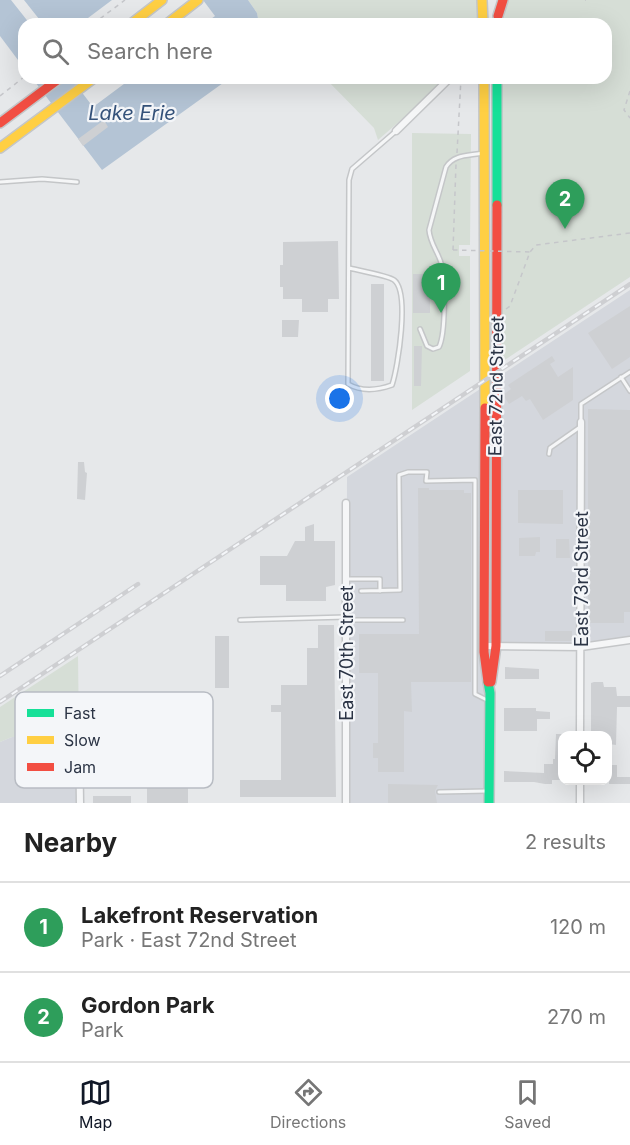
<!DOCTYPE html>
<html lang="en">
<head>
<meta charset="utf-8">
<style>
	body { margin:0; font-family:Inter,sans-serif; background:#f6f6f6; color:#222 }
	.controls { position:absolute; right:18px; bottom:18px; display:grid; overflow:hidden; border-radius:12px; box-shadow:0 6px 24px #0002 }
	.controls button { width:54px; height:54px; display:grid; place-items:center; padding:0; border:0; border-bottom:2px solid #e0e0e0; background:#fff; color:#222; font:30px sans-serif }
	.you { position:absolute; left:340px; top:399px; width:21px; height:21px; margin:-15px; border:4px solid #fff; border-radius:50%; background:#1a73e8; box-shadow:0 0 0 9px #1a73e833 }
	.badge { display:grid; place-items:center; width:39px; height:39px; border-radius:50%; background:#111827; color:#fff; font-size:20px; font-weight:700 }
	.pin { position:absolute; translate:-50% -50px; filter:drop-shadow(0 2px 3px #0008) }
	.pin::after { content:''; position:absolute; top:32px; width:21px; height:18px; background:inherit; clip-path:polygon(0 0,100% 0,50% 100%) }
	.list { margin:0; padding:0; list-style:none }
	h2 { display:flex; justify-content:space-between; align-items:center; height:78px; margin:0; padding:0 24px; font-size:26px }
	h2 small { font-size:20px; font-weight:400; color:#767676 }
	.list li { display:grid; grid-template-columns:39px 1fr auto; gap:18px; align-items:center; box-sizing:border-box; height:90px; padding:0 24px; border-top:2px solid #e0e0e0 }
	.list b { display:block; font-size:22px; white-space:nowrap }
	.list p { margin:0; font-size:20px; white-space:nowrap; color:#767676 }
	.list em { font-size:20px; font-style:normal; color:#767676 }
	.icon { flex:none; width:33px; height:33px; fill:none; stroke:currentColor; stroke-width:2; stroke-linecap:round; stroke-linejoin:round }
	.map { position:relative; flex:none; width:630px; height:803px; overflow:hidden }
	.search { position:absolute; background:#fff; box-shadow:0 6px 24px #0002; left:18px; right:18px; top:18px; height:66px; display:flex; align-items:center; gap:15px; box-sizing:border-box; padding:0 21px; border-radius:18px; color:#767676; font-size:22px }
	.sheet { height:258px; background:#fff }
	nav { display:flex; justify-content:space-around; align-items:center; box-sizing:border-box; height:84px; border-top:2px solid #e0e0e0; background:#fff; font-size:16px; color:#767676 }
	nav a { display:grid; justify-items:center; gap:3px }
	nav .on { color:#111827 }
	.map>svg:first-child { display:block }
	.built { fill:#d4d7dd }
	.green { fill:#d6ded6 }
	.water { fill:#b4c4d5 }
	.building { fill:#ced0d3 }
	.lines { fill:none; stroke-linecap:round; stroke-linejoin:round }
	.lane-casing { stroke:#c4c6c8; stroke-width:6 }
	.street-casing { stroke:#c4c6c8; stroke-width:9 }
	.fast-casing { stroke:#c4c6c8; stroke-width:12 }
	.slow-casing { stroke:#c4c6c8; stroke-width:12 }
	.jam-casing { stroke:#c4c6c8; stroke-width:12 }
	.path { stroke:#c5c6ca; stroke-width:1.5; stroke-dasharray:4.5 4.5; stroke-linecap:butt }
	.lane { stroke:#f5f6f7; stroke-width:3 }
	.street { stroke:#f5f6f7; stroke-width:6 }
	.fast { stroke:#16e098; stroke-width:9 }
	.slow { stroke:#ffcf43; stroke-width:9 }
	.jam { stroke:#f24e42; stroke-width:9 }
	.rail-casing { stroke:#cecfd2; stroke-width:4.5 }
	.rail { stroke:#f4f6f9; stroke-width:2; stroke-dasharray:7; stroke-linecap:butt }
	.path-bridge { stroke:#c5c6ca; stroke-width:1.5; stroke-dasharray:4.5 4.5; stroke-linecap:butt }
	.labels { text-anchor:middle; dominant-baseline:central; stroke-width:4.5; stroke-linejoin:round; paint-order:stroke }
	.street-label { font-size:18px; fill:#2b3445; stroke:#f4f6f9 }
	.water-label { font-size:20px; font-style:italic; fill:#34527a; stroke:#f4f6f9 }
	.key { fill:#f4f6f9; stroke:#b8bcc3; stroke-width:1.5 }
	.key-label { font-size:16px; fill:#2b3445 }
</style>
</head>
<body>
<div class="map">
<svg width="630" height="803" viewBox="0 0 630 803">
	<rect width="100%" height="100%" fill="#e6e8ea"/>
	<path class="built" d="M630 290V640L581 647 485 646 489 803H346L347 477Z
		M79 736 80 803H0V742L12 737Z"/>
	<path class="green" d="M248 0H477L478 24H259L257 13Z
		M507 0H630V277L500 363V78H606V24H503Z
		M325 78H444L417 106 378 140 374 128Z
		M412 133 471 134 470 245H459V256H470V371L412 410Z
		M78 656 79 736 12 737 0 742V707Z"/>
	<path class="water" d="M0 0H11L30 24H24V68L0 36Z
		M24 0H112L80 24H43Z
		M203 0H248L257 13 259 24H204L215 16Z
		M32 78H71L93 107 132 78H230L102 170Z"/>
	<path class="building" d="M104 120 108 127 83 146 78 139Z
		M338 241 339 299H328V312H302V299H283V287H280V265H283V242Z
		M413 274H430V313H413Z
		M371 284H384V381H371Z
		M630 306V357L612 369 588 333Z
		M282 320H299L298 337H282Z
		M414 346H422L421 386H414Z
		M552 356 555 361 550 364 558 377 573 367V400L543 420 530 399 526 401 522 396 509 404 503 395 511 389 508 385Z
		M588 409 630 410V612H624V623H588Z
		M78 462H84L85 472 87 473 85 500 77 499Z
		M418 488H429V490H464V493H471V682H411L412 712 404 711V772H378V758H373V743H378V673H359V634H419Z
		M518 490H563V524L518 523Z
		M314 524V541H335V585L326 587V601H286V585H260V556H287L295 541H305V527Z
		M540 537V552H536L535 556H519V538Z
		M556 539H569L570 558H556Z
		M318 625H334L336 797H240V780H281V712H271V705H281V685H307V648H318Z
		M545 631H572V641H545Z
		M215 636H229V688H215Z
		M505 667 539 669V679H505Z
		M594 682H603L604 687H616L617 696H630V707H617L616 745 609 744V735H591V683Z
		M504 708H536V711L550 712V719H537V731H504Z
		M556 734H562V780H552V784H545L534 782H504V771L544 773V764H553V759H555Z
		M610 765H617V777H630V784H609Z
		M147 776H188V803H147Z
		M388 784 438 785 435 791 437 803H388Z
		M93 796H131V803H93Z"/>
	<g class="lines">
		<g class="lane-casing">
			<path id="lane" d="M0 182 42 179 77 182
				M349 268C357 270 389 276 394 280 410 292 398 367 392 385 378 390 362 392 348 384L349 180 352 169 396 131
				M420 329 427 346 433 349 439 347C446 333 445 281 442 266 439 253 430 244 429 230L446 167C454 154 469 156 483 153
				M621 377 630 391
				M581 420V404L630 372
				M549 454 550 448 580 427
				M346 579H380V591
				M361 591 400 590 399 475 408 472H427L426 481 475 480V694L487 700
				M240 620 346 617
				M348 620H403
				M439 792 487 791"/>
		</g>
		<g class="street-casing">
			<path id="street" d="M396 131 450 78
				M484 646 581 647 630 640
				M79 736 80 803
				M580 736 581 422
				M346 803V503
				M580 803V780"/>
		</g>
		<g class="fast-casing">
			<path id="fast" d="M497 78V205
				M488 682 490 693 489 803"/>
		</g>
		<g class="slow-casing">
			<path id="slow" d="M482 0 483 24
				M131 24 162 0
				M167 24 198 0
				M484 78 485 408
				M0 148 94 78"/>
		</g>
		<g class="jam-casing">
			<path id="jam" d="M498 16 503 0
				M0 123 60 78
				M485 408 484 652 488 682
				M491 682 496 646 497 205"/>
		</g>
		<path class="path" d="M585 0H586
			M93 24 125 0
			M630 91 624 110 630 118
			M0 96 24 77
			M457 153 461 78
			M453 250 456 164
			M506 309 510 306 530 252 536 245 630 233"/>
		<use href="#lane" class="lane"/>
		<use href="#street" class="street"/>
		<use href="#fast" class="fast"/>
		<use href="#slow" class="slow"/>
		<use href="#jam" class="jam"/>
		<g class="rail-casing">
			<path id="rail" d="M0 676 138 584
				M0 702 630 284"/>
		</g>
		<use href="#rail" class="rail"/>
		<path class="path-bridge" d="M453 250 530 252"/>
	</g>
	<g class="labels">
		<g class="street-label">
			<text transform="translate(496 386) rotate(-89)">East 72nd Street</text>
			<text transform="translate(581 579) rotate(-90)">East 73rd Street</text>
			<text transform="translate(346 653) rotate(-90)">East 70th Street</text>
		</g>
		<g class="water-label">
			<text x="132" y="113">Lake Erie</text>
		</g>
	</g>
	<rect x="15" y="692" width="198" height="96" rx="9" class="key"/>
	<rect x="27" y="709" width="27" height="8" fill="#16e098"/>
	<rect x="27" y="736" width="27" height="8" fill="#ffcf43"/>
	<rect x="27" y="763" width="27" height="8" fill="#f24e42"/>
	<g class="key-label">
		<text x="64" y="719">Fast</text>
		<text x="64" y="746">Slow</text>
		<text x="64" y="773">Jam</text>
	</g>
</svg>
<div class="controls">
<button><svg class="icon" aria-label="locate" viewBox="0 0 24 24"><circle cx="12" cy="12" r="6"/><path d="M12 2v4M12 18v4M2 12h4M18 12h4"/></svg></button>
</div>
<div class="you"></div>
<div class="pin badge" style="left:441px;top:313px;background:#2e9e5b">1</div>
<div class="pin badge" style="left:565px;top:229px;background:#2e9e5b">2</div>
<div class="search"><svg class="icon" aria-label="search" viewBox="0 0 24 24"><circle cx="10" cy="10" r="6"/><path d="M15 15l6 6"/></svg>Search here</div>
</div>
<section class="sheet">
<h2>Nearby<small>2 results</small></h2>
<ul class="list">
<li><span class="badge" style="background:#2e9e5b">1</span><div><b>Lakefront Reservation</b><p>Park · East 72nd Street</p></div><em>120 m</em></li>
<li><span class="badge" style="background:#2e9e5b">2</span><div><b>Gordon Park</b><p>Park</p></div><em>270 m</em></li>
</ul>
</section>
<nav>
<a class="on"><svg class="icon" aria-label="map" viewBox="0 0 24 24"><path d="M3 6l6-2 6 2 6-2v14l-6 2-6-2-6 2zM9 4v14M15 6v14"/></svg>Map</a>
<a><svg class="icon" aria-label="directions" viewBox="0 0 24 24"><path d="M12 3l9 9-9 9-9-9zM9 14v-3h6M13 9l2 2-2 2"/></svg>Directions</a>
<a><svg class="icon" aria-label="saved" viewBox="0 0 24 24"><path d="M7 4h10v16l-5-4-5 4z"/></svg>Saved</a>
</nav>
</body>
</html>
